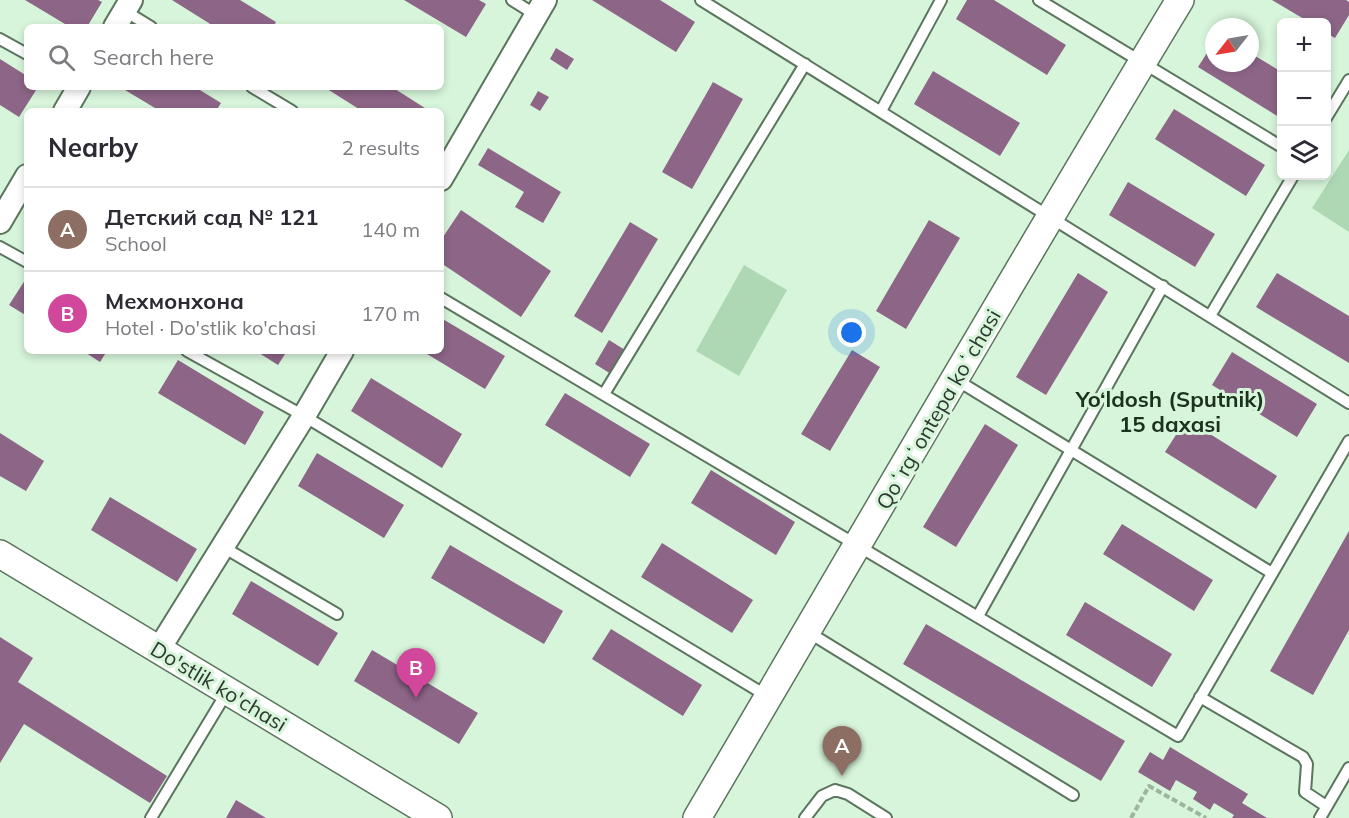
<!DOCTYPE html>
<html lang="en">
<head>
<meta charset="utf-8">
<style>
	body { margin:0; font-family:Mulish,sans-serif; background:#f2f2f3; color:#2b2b33 }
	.controls { position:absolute; right:18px; top:18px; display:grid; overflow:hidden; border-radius:9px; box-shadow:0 3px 9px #0003 }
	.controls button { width:54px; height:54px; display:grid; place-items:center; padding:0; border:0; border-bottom:2px solid #e1e1e2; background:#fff; color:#2b2b33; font:30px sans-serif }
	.compass { position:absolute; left:1205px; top:18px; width:54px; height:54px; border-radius:50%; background:#fff; box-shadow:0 3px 9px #0003; rotate:239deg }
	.you { position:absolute; left:852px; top:333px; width:21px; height:21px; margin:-15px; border:4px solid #fff; border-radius:50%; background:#1a73e8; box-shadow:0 0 0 9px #1a73e833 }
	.badge { display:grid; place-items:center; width:39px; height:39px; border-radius:50%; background:#d93025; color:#fff; font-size:20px; font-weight:700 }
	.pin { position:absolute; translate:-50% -50px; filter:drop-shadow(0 2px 3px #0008) }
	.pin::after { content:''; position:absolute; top:32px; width:21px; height:18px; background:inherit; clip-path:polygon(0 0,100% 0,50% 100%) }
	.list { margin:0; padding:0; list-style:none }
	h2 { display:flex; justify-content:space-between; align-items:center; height:78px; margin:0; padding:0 24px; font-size:26px }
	h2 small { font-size:20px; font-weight:400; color:#7c7c81 }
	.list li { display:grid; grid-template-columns:39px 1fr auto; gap:18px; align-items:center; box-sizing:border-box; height:84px; padding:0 24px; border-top:2px solid #e1e1e2 }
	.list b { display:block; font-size:22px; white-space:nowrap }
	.list p { margin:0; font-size:20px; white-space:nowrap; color:#7c7c81 }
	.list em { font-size:20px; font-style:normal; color:#7c7c81 }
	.icon { flex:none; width:33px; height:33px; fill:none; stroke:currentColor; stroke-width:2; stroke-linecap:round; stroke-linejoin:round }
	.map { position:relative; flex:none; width:1349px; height:818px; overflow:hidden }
	.search { position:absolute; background:#fff; box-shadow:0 3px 9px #0003; left:24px; top:24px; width:420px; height:66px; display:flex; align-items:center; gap:15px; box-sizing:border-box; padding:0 21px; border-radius:9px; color:#7c7c81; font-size:22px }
	.panel { position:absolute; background:#fff; box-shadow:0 3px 9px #0003; left:24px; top:108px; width:420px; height:246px; border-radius:9px }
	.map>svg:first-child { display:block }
	.green { fill:#aed8b3 }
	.building { fill:#8c6587 }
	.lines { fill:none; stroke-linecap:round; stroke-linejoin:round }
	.service-casing { stroke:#5b755e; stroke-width:14 }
	.minor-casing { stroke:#5b755e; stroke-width:26 }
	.tertiary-casing { stroke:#5b755e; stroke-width:30 }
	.path { stroke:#9db49f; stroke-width:4; stroke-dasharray:6 3; stroke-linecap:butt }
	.service { stroke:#fff; stroke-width:10 }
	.minor { stroke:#fff; stroke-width:22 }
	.tertiary { stroke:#fff; stroke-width:27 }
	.labels { text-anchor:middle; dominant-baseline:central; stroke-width:6; stroke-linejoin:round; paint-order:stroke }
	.street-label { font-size:21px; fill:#2d392f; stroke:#d7f5da }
	.neighbourhood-label { font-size:22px; font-weight:bold; fill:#1a321e; stroke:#d7f5da }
</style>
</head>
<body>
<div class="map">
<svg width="1349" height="818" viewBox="0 0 1349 818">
	<rect width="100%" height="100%" fill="#d7f5da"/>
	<path class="green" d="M1349 150V232L1312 208Z
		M744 265 787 290 739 376 696 351Z"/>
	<path class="building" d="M25 0H98L102 2 87 27H70Z
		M172 0H240L276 22 273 27H215Z
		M404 0H479L486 4 466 37Z
		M592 0H660L695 22 676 52Z
		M967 0H994L1066 45 1047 75 956 19Z
		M1272 0H1346L1349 2V15L1335 38 1326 33V22H1309Z
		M1214 42V63H1250V53L1282 72V119L1198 67Z
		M556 48 574 59 567 70 550 59Z
		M0 59 27 76V87H38L19 117 0 105Z
		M933 71 1020 123 1000 156 914 104Z
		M713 82 743 99 692 189 662 172Z
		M120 87H195L221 103 216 111H160Z
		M324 87H392L428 110 362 111Z
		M538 91 549 97 540 111 530 105Z
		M1174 109 1265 165 1246 196 1155 139Z
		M488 148 561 192 543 223 515 207 524 192 478 165Z
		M1128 182 1215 234 1195 267 1109 215Z
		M461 210 551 271 521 317 441 263V240Z
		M929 220 960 238 906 329 876 311Z
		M630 222 658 239 602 333 574 316Z
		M1078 273 1108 292 1046 395 1016 377Z
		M1277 273 1349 316V363L1256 307Z
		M27 277V316L9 305Z
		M441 318 505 356 485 389 422 351H441Z
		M609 340 625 350 611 374 595 364Z
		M852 350 880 367 830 451 801 434Z
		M83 351H107L100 362Z
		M256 351H287L278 365Z
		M1232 352 1317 404 1297 437 1212 385Z
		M178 360 264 412 245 445 158 393Z
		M371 378 462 434 442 468 351 411Z
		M565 393 650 444 630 477 545 425Z
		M1186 419 1277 476 1256 509 1165 452Z
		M985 424 1018 445 956 547 923 527Z
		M0 433 44 461 26 491 0 476Z
		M317 453 404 505 384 538 298 486Z
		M711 470 795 522 776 555 691 503Z
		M110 497 197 549 177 582 91 530Z
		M1122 524 1213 580 1194 611 1103 554Z
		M1349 531V630L1313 695 1270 671Z
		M662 543 753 600 732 633 641 577Z
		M450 545 563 611 544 644 431 578Z
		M251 581 338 633 318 666 232 614Z
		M1085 602 1172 654 1152 687 1066 635Z
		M926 624 1125 741 1101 781 903 664Z
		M611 629 702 685 683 716 592 659Z
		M0 637 33 658 18 682 167 776 150 803 24 724 0 763Z
		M372 650 478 713 459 744 354 681Z
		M1170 747 1248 794 1242 803 1267 818H1232L1234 815 1214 803 1210 810 1193 799 1197 792 1176 780 1170 791 1138 772 1150 752 1163 760Z
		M236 800 266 818H226Z"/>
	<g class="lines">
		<g class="service-casing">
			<path id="service" d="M512 0 536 15
				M701 0 1349 403
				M1039 0 1282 147
				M125 11 151 27
				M0 39 27 54
				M252 87 292 111
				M881 111 941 0
				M1326 118 1349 80
				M0 247 27 262
				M441 298 1178 736 1349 441
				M1210 316 1293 176
				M187 351 304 416 767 696
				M955 379 1272 573
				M604 394 805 64
				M223 547 337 614
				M978 616 1163 286
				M808 632 1073 795
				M1200 697 1303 757 1307 764 1305 792 1326 806
				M151 818 227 692
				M805 818 822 796 835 790 848 794 886 818
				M1320 818 1349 768"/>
		</g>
		<g class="minor-casing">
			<path id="minor" d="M115 27 131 0
				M65 111 79 87
				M441 179 545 0
				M0 222 27 176
				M159 649 304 416 342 351"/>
		</g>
		<g class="tertiary-casing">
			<path id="tertiary" d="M0 554 438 818
				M697 818C858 545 1016 271 1180 0"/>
		</g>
		<path class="path" d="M1131 818 1149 786 1206 818"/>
		<use href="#service" class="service"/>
		<use href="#minor" class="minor"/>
		<use href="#tertiary" class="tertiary"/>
	</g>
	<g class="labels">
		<g class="street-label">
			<text transform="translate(938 409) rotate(-60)">Qoʻrgʻontepa koʻchasi</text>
			<text transform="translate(219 686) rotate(31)">Do'stlik ko'chasi</text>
		</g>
		<g class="neighbourhood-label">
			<text x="1170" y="399">Yo‘ldosh (Sputnik)<tspan x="1170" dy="25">15 daxasi</tspan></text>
		</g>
	</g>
</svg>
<div class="controls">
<button>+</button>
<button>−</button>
<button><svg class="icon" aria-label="layers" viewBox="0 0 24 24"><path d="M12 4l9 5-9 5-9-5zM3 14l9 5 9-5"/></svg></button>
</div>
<svg class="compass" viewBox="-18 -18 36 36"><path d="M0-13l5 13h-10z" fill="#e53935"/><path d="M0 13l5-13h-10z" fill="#7c7c81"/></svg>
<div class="you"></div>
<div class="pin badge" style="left:842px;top:776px;background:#8d6e63">A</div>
<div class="pin badge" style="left:416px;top:698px;background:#d1479c">B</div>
<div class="search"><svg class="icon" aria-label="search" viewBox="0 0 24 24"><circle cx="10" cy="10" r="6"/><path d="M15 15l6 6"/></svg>Search here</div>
<section class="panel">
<h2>Nearby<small>2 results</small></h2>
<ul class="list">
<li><span class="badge" style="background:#8d6e63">A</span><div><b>Детский сад № 121</b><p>School</p></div><em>140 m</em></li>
<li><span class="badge" style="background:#d1479c">B</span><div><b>Мехмонхона</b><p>Hotel · Do'stlik ko'chasi</p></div><em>170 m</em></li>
</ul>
</section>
</div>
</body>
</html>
